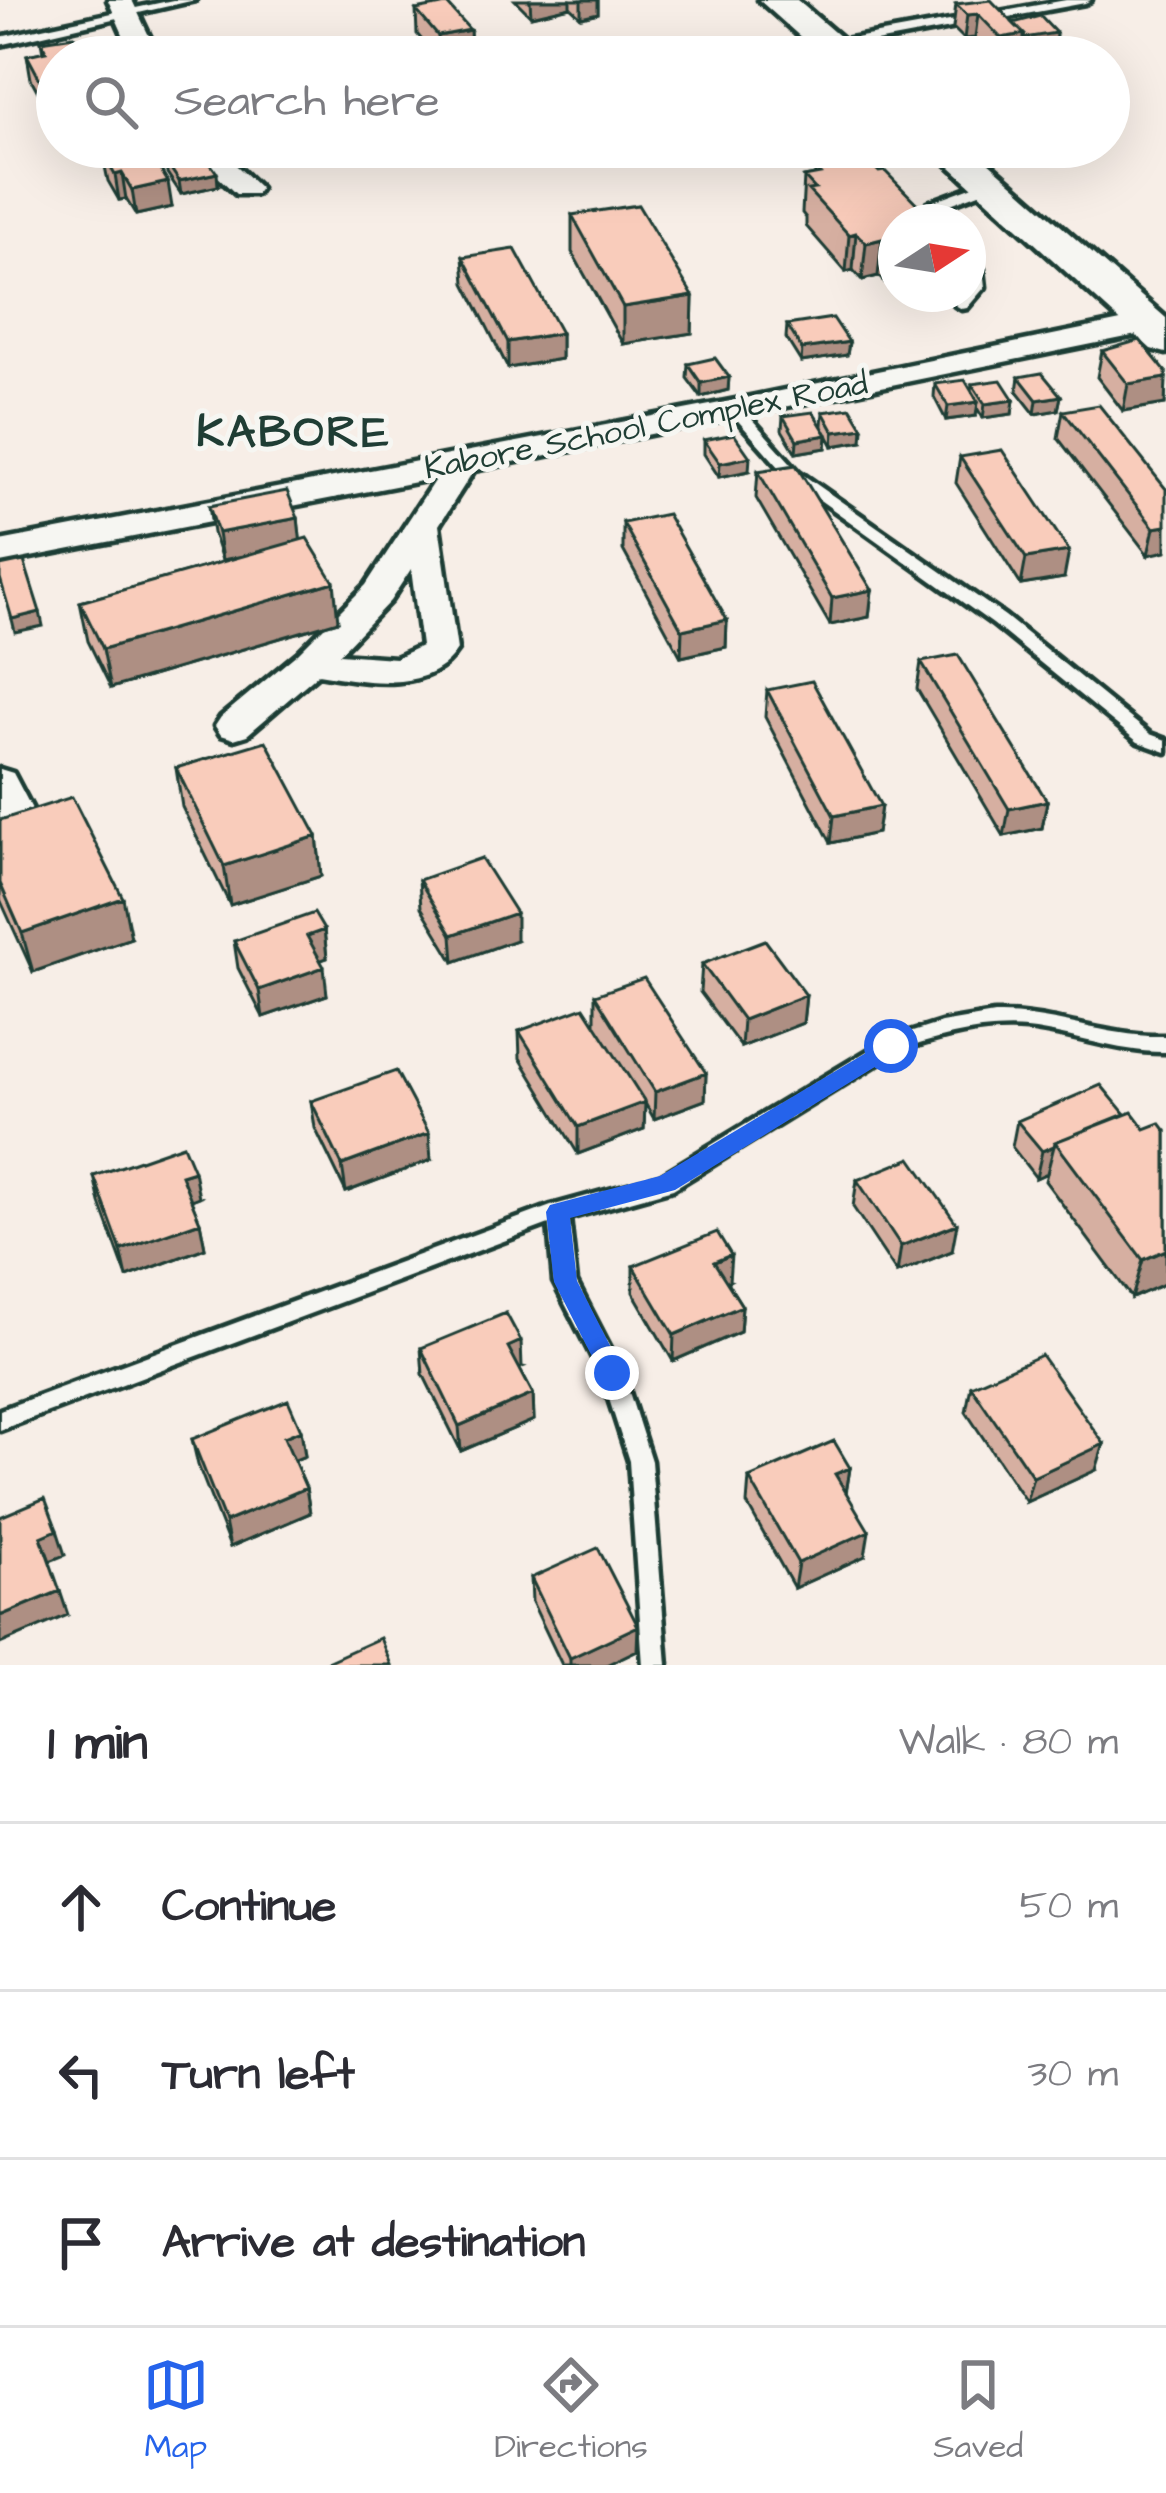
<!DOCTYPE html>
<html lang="en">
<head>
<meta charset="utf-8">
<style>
	body { margin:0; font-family:"Architects Daughter",sans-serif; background:#f2f2f3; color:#2b2b33 }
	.compass { position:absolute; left:878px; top:204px; width:108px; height:108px; border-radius:50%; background:#fff; box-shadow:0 12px 48px #0002; rotate:78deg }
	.stop { position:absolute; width:36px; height:36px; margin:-27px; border:9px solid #2563eb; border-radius:50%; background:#fff }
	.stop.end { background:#2563eb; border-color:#fff; box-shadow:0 3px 12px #0008 }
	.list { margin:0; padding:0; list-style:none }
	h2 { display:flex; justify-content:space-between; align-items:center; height:156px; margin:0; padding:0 48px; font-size:51px }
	h2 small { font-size:39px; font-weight:400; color:#7c7c81 }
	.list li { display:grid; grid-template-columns:78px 1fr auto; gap:36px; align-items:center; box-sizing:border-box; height:168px; padding:0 48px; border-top:3px solid #e1e1e2 }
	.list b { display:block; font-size:45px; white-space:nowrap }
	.list em { font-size:39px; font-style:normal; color:#7c7c81 }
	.icon { flex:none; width:66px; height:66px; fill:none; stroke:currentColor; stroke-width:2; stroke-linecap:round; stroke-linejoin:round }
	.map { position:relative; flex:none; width:1166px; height:1665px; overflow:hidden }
	.search { position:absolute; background:#fff; box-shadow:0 12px 48px #0002; left:36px; right:36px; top:36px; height:132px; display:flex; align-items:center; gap:30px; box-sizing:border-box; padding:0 42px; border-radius:66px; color:#7c7c81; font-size:45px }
	.sheet { height:660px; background:#fff }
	nav { display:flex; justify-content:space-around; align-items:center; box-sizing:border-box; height:168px; border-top:3px solid #e1e1e2; background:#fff; font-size:33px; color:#7c7c81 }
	nav a { display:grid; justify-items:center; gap:6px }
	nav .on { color:#2563eb }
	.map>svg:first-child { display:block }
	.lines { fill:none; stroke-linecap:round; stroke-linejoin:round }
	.service-casing { stroke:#1f3d34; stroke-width:9 }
	.minor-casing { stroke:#1f3d34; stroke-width:9 }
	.secondary-casing { stroke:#1f3d34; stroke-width:9 }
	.service { fill:#f6f6f2; fill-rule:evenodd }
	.minor { fill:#f6f6f2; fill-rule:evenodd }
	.secondary { fill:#f6f6f2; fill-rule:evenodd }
	.wall { fill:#d6afa1; stroke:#1f3d34; stroke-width:3 }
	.shaded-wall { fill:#ae8f83; stroke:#1f3d34; stroke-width:3 }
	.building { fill:#f9ccbb; stroke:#1f3d34; stroke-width:3 }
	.route { fill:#2563eb }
	.labels { text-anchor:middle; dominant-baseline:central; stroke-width:10; stroke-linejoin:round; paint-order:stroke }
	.street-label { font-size:33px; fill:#1f3d34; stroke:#f6f6f2 }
	.district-label { font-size:45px; font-weight:bold; letter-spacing:3px; fill:#1f3d34; stroke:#f6f6f2 }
</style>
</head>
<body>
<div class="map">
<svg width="1166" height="1665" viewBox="0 0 1166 1665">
	<rect width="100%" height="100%" fill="#f7eee7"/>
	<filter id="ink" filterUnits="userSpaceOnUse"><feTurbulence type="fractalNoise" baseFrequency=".00833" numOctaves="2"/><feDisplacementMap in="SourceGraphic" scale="24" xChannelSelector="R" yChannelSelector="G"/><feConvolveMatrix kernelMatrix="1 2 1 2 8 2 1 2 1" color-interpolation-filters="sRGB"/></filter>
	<g filter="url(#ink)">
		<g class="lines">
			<g class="service-casing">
				<path id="service" d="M173 0H195L0 45V37Z
					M1066 0H1091L1085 3 833 50 827 46 833 42Z
					M990 180 996 184 995 187 940 208 947 222H933L926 206 928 203Z
					M968 251 973 252 983 269 985 287 967 308 962 309 955 305 964 294H968L971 286Z
					M736 406 741 407 799 472 1005 616 1150 734 1166 740V752L1138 742 993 624 789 478 731 413V407Z
					M994 1014C1052 1012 1107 1038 1166 1036V1052C1118 1053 1074 1034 1027 1029 983 1025 939 1037 898 1051L673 1189 569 1218 576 1282 623 1373 651 1461 667 1665H643L629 1461 601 1374 554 1282 549 1224 0 1430V1410L551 1206 660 1176 884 1041 941 1023Z"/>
			</g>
			<g class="minor-casing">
				<path id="minor" d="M108 0H132L159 57H133Z
					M187 147H217L260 188 256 194H236Z
					M1150 315 1161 318 1165 324 1161 330 474 470 439 525 457 650C428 695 363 681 318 674L247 735 234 739 221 735 215 726 221 717 298 653 366 585 436 478 0 563V541L736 400ZM411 569 421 646 395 658 339 654 390 601Z
					M0 769 13 773 33 811 28 821 14 825 0 820Z"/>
			</g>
			<g class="secondary-casing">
				<path id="secondary" d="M759 0H797L863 57H823Z
					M929 147H971L1166 318V353L1151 349Z"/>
			</g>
			<use href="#service" class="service"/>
			<use href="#minor" class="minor"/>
			<use href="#secondary" class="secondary"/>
		</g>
		<path class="wall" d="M515 0H598V13L581 17 570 7 531 16Z
			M956 4 1013 23 1056 33 1055 45 1022 50 1021 57H993L975 38 964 39 953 28Z
			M416 10 470 30 471 54 456 57H436L417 34Z
			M41 41 57 57V108L48 110 31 79 27 55 43 52Z
			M101 147H147L172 207 136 215 126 199 119 200 108 181Z
			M165 160 218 186 181 194 167 173Z
			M815 169 930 217 929 222H896L883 281 878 276 862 280 853 270 846 272 806 226V218L802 213 804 177 815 175Z
			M572 215 693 296 692 333 623 344 572 252Z
			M463 257 561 333V359L508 368 465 283Z
			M787 325 849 342 847 355 801 362 786 338Z
			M1102 351 1166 372 1165 404 1123 411 1097 377Z
			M688 364 729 377 728 390 701 397 687 378Z
			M1019 377 1061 396 1058 410 1035 414 1017 391Z
			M935 384 971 390 972 384 1014 400 1012 414 983 418 977 408 976 416 946 420 934 397Z
			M1063 411 1166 489 1148 555 1058 438Z
			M823 412 862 441 833 446 827 435 826 448 796 453 782 430 783 416 822 425Z
			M704 440 749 471 719 477 704 454Z
			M960 457 1064 578 1021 585 956 483Z
			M758 471 872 590 869 617 830 625 756 498Z
			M209 506 298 518 300 540 338 621 111 688 88 641 80 602 245 556 222 560 213 533Z
			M623 523 727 620 726 647 681 657 623 550Z
			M921 662 1047 801 1042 828 1004 836 917 689Z
			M767 690 881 806 877 833 831 843 765 717Z
			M176 768 317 836 321 876 230 905 182 807Z
			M0 820 131 938 33 972 0 899Z
			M419 880 516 940 454 962 421 907Z
			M324 930 327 958 320 960 327 995 263 1017 238 968 234 941Z
			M702 964 806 995 803 1023 741 1047 700 992Z
			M595 995 706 1073 705 1100 654 1119 645 1103 644 1129 578 1154 520 1058 519 1031 595 1023Z
			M311 1101 431 1160 346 1192 315 1128Z
			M1125 1114 1145 1129 1166 1131V1283L1132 1298 1045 1181 1047 1173 1036 1178 1012 1147 1017 1121Z
			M94 1176 199 1197 191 1200 200 1222 205 1248 127 1277 100 1203Z
			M857 1180 952 1251 897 1273 853 1207Z
			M633 1266 729 1281 727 1282 742 1306 740 1332 673 1361 633 1292Z
			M421 1348 522 1367 519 1368 533 1394 534 1420 461 1451 423 1374Z
			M971 1386 1096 1470 1026 1502 966 1412Z
			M301 1430 305 1456 294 1460 306 1488 310 1513 230 1547 198 1465 192 1439Z
			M850 1468 846 1493 865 1556 794 1588 747 1504 749 1478Z
			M531 1578 637 1650 606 1665H562L532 1602Z"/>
		<path class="shaded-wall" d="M530 0H570V7L531 16Z
			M581 0H598V13L581 17Z
			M978 14 975 38 964 39 967 15Z
			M470 30 471 54 456 57H439L438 36Z
			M1056 33 1055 45 1022 50 1021 57H998L1001 38 1024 34Z
			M57 82V108L48 110 43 85Z
			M122 173 126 199 119 200 115 175Z
			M217 173 218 186 181 194 179 181Z
			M168 182 172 207 136 215 132 190Z
			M856 233 853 270 846 272 849 235Z
			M882 239 878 276 862 280 866 243Z
			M896 242V278L883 281 887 244Z
			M693 296 692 333 623 344V307Z
			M561 333V359L508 368V342Z
			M849 342 847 355 801 362 802 349Z
			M729 377 728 390 701 397V383Z
			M1166 378 1165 404 1123 411 1128 384Z
			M1061 396 1058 410 1035 414 1037 400Z
			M1014 400 1012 414 983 418 985 404Z
			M978 402 976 416 946 420 948 406Z
			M863 428 862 441 833 446 834 432Z
			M827 435 826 448 796 453 797 440Z
			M750 457 749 471 719 477 720 463Z
			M298 518 301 545 222 560 218 533Z
			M1166 526V551L1148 555 1154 528Z
			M1069 551 1064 578 1021 585 1026 558Z
			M334 582 338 621 111 688 103 649Z
			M872 590 869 617 830 625 832 598Z
			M40 612 43 626 15 632 12 619Z
			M727 620 726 647 681 657 682 630Z
			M1047 801 1042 828 1004 836 1009 809Z
			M881 806 877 833 831 843 834 816Z
			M317 836 321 876 230 905 224 866Z
			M123 898 131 938 33 972 22 933Z
			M516 913V940L454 962 452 935Z
			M324 930 327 958 311 964 307 936Z
			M324 967 327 995 263 1017 259 990Z
			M806 995 803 1023 741 1047 743 1020Z
			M706 1073 705 1100 654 1119 655 1092Z
			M645 1102 644 1129 578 1154V1127Z
			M429 1133 431 1160 346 1192 342 1165Z
			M1054 1146 1047 1173 1036 1178 1042 1151Z
			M194 1171 199 1197 186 1202 181 1175Z
			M200 1222 205 1248 127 1277 121 1250Z
			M957 1224 952 1251 897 1273 901 1246Z
			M1166 1250V1283L1132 1298 1143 1260Z
			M731 1255 729 1281 712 1288 714 1262Z
			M742 1306 740 1332 673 1361 674 1335Z
			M521 1341 522 1367 509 1373 508 1347Z
			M533 1394 534 1420 461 1451 459 1426Z
			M301 1430 305 1456 288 1463 284 1437Z
			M1104 1444 1096 1470 1026 1502 1033 1477Z
			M850 1468 846 1493 835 1474Z
			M306 1488 310 1513 230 1547 225 1522Z
			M57 1530 65 1555 50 1561 41 1537Z
			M869 1531 865 1556 794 1588 798 1563Z
			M60 1591 68 1615 0 1644V1616Z
			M638 1626 637 1650 606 1665H570V1658Z"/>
		<path class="building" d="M991 0 1024 34 1001 38 978 14 967 15 956 4Z
			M447 4 470 30 438 36 416 10Z
			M1040 16 1056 33 1024 38V34L1013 23Z
			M74 36 86 57H57V82L43 85 27 55 46 51 41 41Z
			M131 40 143 57H102L95 48Z
			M107 147H147L168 182 132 190 122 173 115 175 104 156 111 154Z
			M202 152 217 173 179 181 165 160Z
			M870 163 879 172 885 171 930 217 923 218 927 222H896V242L887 244 882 239 866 243 856 233 849 235 808 190 815 189 804 177 820 174 815 169Z
			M638 205 693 296 623 307 572 215Z
			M515 249 561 333 508 342 463 257Z
			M833 318 849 342 802 349 787 325Z
			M1140 340 1166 372V378L1128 384 1102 351Z
			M715 358 729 377 701 383 688 364Z
			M1042 373 1061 396 1037 400 1019 377Z
			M965 380 978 402 948 406 935 384Z
			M1001 380 1014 400 985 404 972 384Z
			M1099 405 1166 489V526L1154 528 1063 411Z
			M851 408 863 428 834 432 823 412Z
			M813 412 827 435 797 440 783 416Z
			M734 434 750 457 720 463 704 440Z
			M1002 450 1069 551 1026 558 960 457Z
			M796 465 872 590 832 598 758 471Z
			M287 491 298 518 218 533 209 506Z
			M667 514 727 620 682 630 623 523Z
			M307 538 334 582 103 649 80 602Z
			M24 561 40 612 12 619 0 578V566Z
			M958 655 1047 801 1009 809 921 662Z
			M812 681 881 806 834 816 767 690Z
			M266 741 317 836 224 866 176 768Z
			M72 797 123 898 22 933 0 883V820Z
			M481 858 516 913 452 935 419 880Z
			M314 913 324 930 307 936 324 967 259 990 234 941Z
			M765 940 806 995 743 1020 702 964Z
			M644 978 706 1073 655 1092 595 995Z
			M584 1007 645 1102 578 1127 519 1031Z
			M396 1071 429 1133 342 1165 311 1101Z
			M1101 1085 1125 1114 1055 1142 1054 1146 1042 1151 1017 1121Z
			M1132 1112 1145 1129 1160 1123 1166 1131V1250L1143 1260 1055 1142Z
			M183 1145 194 1171 181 1175 200 1222 121 1250 94 1176Z
			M911 1158 957 1224 901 1246 857 1180Z
			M717 1232 731 1255 714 1262 742 1306 674 1335 633 1266Z
			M506 1313 521 1341 508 1347 533 1394 459 1426 421 1348Z
			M1041 1355 1104 1444 1033 1477 971 1386Z
			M288 1400 301 1430 284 1437 306 1488 225 1522 192 1439Z
			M834 1441 850 1468 835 1474 869 1531 798 1563 749 1478Z
			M45 1498 57 1530 41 1537 60 1591 0 1616V1517Z
			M598 1548 638 1626 570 1658 531 1578Z
			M380 1638 391 1665H320Z"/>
	</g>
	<path class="route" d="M891 1038 902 1046 899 1052 675 1190 570 1218 577 1281 624 1373 612 1383 604 1380 554 1282 546 1212 550 1205 660 1176Z"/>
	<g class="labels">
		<g class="street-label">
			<text transform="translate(646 426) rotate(-11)">Kabore School Complex Road</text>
		</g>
		<g class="district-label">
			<text x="294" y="433">KABORE</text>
		</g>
	</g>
</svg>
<svg class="compass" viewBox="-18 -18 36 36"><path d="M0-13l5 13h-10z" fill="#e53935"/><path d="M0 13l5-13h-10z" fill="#7c7c81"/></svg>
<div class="stop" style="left:891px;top:1046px"></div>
<div class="stop end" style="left:612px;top:1373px"></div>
<div class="search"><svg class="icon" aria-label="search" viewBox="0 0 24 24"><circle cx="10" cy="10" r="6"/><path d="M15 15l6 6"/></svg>Search here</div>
</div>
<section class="sheet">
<h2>1 min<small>Walk · 80 m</small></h2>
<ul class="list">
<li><svg class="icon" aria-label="ahead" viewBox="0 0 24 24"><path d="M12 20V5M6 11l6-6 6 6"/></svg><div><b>Continue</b></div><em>50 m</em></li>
<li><svg class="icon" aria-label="left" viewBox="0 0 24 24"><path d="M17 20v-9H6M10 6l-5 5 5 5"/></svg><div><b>Turn left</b></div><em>30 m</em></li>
<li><svg class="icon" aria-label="arrive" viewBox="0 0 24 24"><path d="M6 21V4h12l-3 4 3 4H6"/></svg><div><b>Arrive at destination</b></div></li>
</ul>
</section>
<nav>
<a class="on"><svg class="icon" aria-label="map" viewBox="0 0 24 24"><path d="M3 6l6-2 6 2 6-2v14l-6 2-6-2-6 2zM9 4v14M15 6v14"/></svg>Map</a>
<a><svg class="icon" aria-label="directions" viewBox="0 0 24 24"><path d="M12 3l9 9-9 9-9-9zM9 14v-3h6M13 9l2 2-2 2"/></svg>Directions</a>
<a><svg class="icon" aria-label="saved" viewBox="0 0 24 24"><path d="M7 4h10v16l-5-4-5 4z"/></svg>Saved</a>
</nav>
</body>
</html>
